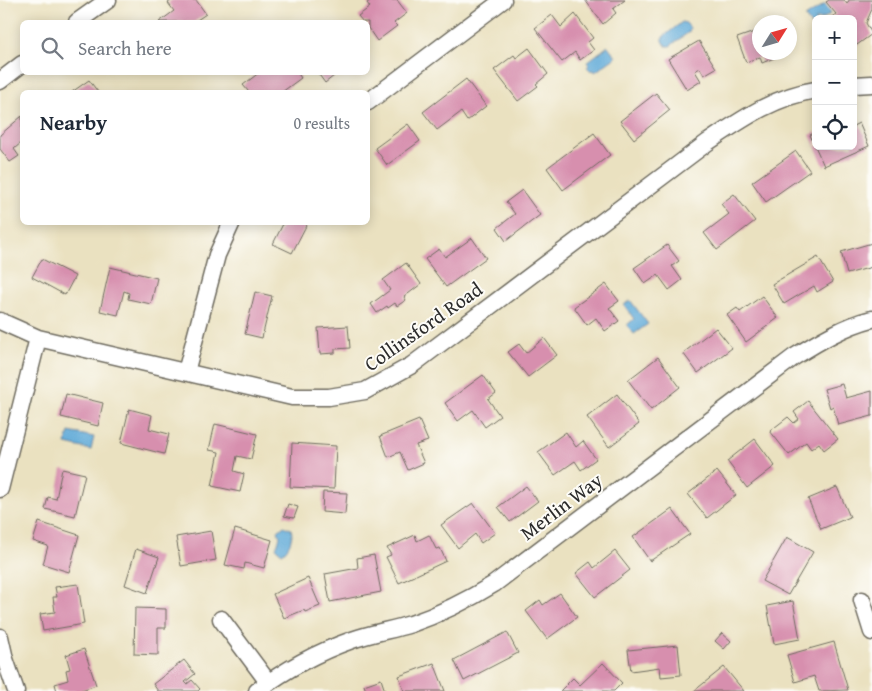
<!DOCTYPE html>
<html lang="en">
<head>
<meta charset="utf-8">
<style>
	body { margin:0; font-family:"Gentium Book Plus",serif; background:#f2f2f3; color:#1f2937 }
	.controls { position:absolute; right:15px; top:15px; display:grid; overflow:hidden; border-radius:8px; box-shadow:0 2px 12px #0003 }
	.controls button { width:45px; height:45px; display:grid; place-items:center; padding:0; border:0; border-bottom:1px solid #e0e1e3; background:#fff; color:#1f2937; font:25px sans-serif }
	.compass { position:absolute; left:752px; top:15px; width:45px; height:45px; border-radius:50%; background:#fff; box-shadow:0 2px 12px #0003; rotate:53deg }
	.list { margin:0; padding:0; list-style:none }
	h2 { display:flex; justify-content:space-between; align-items:center; height:65px; margin:0; padding:0 20px; font-size:21px }
	h2 small { font-size:16px; font-weight:400; color:#747a83 }
	.icon { flex:none; width:28px; height:28px; fill:none; stroke:currentColor; stroke-width:2; stroke-linecap:round; stroke-linejoin:round }
	.map { position:relative; flex:none; width:872px; height:691px; overflow:hidden }
	.search { position:absolute; background:#fff; box-shadow:0 2px 12px #0003; left:20px; top:20px; width:350px; height:55px; display:flex; align-items:center; gap:12px; box-sizing:border-box; padding:0 18px; border-radius:8px; color:#747a83; font-size:19px }
	.panel { position:absolute; background:#fff; box-shadow:0 2px 12px #0003; left:20px; top:90px; width:350px; height:135px; border-radius:8px }
	.map>svg:first-child { display:block }
	.water { fill:#61aad8; stroke:#466a82 }
	.building { fill:#d78fae }
	.lines { fill:none; stroke-linecap:round; stroke-linejoin:round }
	.minor-casing { stroke:#6e6b5f; stroke-width:19 }
	.minor { stroke:#fff; stroke-width:16 }
	.labels { text-anchor:middle; dominant-baseline:central; stroke-width:4; stroke-linejoin:round; paint-order:stroke }
	.street-label { font-size:20px; fill:#2b2b2b; stroke:#fdfcf7 }
</style>
</head>
<body>
<div class="map">
<svg width="872" height="691" viewBox="0 0 872 691">
	<rect width="100%" height="100%" fill="#fdfcf7"/>
	<filter id="ink" filterUnits="userSpaceOnUse"><feTurbulence type="fractalNoise" baseFrequency=".02" numOctaves="2"/><feDisplacementMap in="SourceGraphic" scale="10" xChannelSelector="R" yChannelSelector="G"/><feConvolveMatrix kernelMatrix="1 2 1 2 8 2 1 2 1" color-interpolation-filters="sRGB"/></filter>
	<filter id="wash" filterUnits="userSpaceOnUse"><feTurbulence type="fractalNoise" baseFrequency=".0096" numOctaves="4" result="noise"/><feDisplacementMap in="SourceGraphic" scale="20" xChannelSelector="R" yChannelSelector="G"/><feGaussianBlur stdDeviation="1.12" result="paint"/><feColorMatrix in="noise" values="0 0 0 0 0 0 0 0 0 0 0 0 0 0 0 0 0 1.4 0 .05"/><feComposite in="paint" operator="in"/></filter>
	<g filter="url(#wash)">
		<rect width="100%" height="100%" fill="#eae1c0"/>
		<path class="water" d="M825 4 831 13 823 19H816V24L812 27 805 17Z
			M682 22 686 23 690 28 689 32 670 46H666L663 41V37Z
			M608 46 616 57 595 72 593 69 591 71 587 67 589 65 587 62Z
			M630 300 648 324 634 334 627 325 634 319 624 305Z
			M69 432 94 437 91 450 66 444Z
			M284 526 291 529C294 536 289 549 282 553L276 548 280 537 278 531Z"/>
		<g id="blocks">
			<path class="building" d="M172 0H196L206 14 194 22H159L174 11 168 3Z
				M371 0H397L407 13 394 23 397 26 377 41 368 28V22H363L358 16 370 7 367 3Z
				M585 0H625L613 9 616 13 603 24Z
				M829 0H844L847 4 849 0H872V9L866 23 872 34 857 45 853 40V19H829L836 14 826 2Z
				M575 14 593 38 588 42 594 50 580 60 575 52 562 62 535 28 552 15 561 27Z
				M760 30V52L786 53 762 63 760 57 746 62 737 38Z
				M699 41 716 68 704 75 700 68 695 71 701 81 687 90 668 59Z
				M529 48 548 74 536 84 538 86 518 101 494 70 514 55 516 58Z
				M260 72H297L301 78 282 92H249L243 85Z
				M317 72H339L325 83Z
				M466 79 486 106 467 121 461 112 437 130 423 112Z
				M89 80 98 92H72Z
				M656 93 670 110 634 139 620 121Z
				M22 116V142L14 149 19 156 10 162 0 149V135Z
				M859 123 869 146 824 166 810 135 816 132V146H853V126Z
				M408 124 420 141 387 165 375 148Z
				M594 133 610 155 563 190 547 168Z
				M796 151 810 171 766 202 752 182Z
				M522 190 540 215 506 241 497 228 515 214 506 202Z
				M734 194 755 221 717 250 704 233 729 214 721 204Z
				M284 222H308L292 253 273 244Z
				M472 238 486 258 446 287 425 259 439 249 445 257Z
				M872 243V267L847 274 841 252Z
				M667 245 679 261 672 266 682 280 669 290 658 275 645 284 634 268Z
				M818 257 833 282 817 292 814 286 784 304 772 284Z
				M42 259 75 276 65 295 32 277Z
				M406 263 421 284 404 297 406 300 397 306 395 303 388 308 387 306 377 313 371 304 390 290 383 280Z
				M110 267 157 278 151 304 128 299 129 293 124 291 118 315 100 311Z
				M606 284 619 301 609 308 619 321 605 331 596 318 587 325 574 307Z
				M255 292 272 296 262 338 245 334Z
				M762 296 778 318 746 342 727 315 737 308 740 312Z
				M348 326 350 348 335 349V353L320 354 318 328Z
				M716 328 732 348 698 373 683 353Z
				M544 338 557 355 528 377 508 352 519 344 526 353Z
				M658 357 680 387 651 410 628 380Z
				M483 375 496 393 488 399 500 416 485 427 473 410 458 421 445 403Z
				M842 384 846 398 872 391V416L838 425 833 406 830 408 824 389Z
				M66 394 103 403 98 426 61 417Z
				M617 394 639 424 609 447 587 417Z
				M808 401 838 439 824 450 819 443 811 449 806 442 789 455 770 431 788 417 794 423 799 419 794 412Z
				M129 409 152 415 149 429 169 434 164 454 121 443Z
				M419 420 428 441 416 445 424 463 408 470 400 452 388 457 380 436Z
				M215 424 257 434 251 459 237 456 234 471 244 474 240 492 212 486 219 452 209 450Z
				M566 432 576 447 583 441 596 459 581 470 575 461 555 475 538 452Z
				M755 439 775 466 747 488 727 461Z
				M292 443 336 446 334 489 290 487Z
				M62 469 85 474 75 516 45 509 48 497 56 499Z
				M717 471 736 495 707 518 688 494Z
				M526 486 538 501 510 522 498 507Z
				M837 487 850 517 821 529 808 499Z
				M323 492 347 493 345 514 322 512Z
				M473 503 495 533 481 543 475 534 458 548 441 525Z
				M288 504 298 507 294 518 284 516Z
				M672 509 690 534 650 561 633 537Z
				M39 522 79 535 69 572 43 564 48 546 33 541Z
				M235 529 272 540 264 568 245 563 244 569 225 565Z
				M211 531 216 560 181 566 176 537Z
				M415 535 417 541 429 535 436 549 440 548 446 561 399 583 386 557 391 555 387 548Z
				M787 537 813 552 788 595 762 581Z
				M136 549 159 557 147 593 125 585Z
				M615 551 630 570 595 597 576 573 590 562 594 568Z
				M374 555 381 592 330 602 325 574 358 568 357 558Z
				M308 578 320 606 305 612 304 610 284 618 273 594Z
				M78 584 84 624 43 631 40 614 55 612 53 597H57L55 587Z
				M560 593 577 617 547 639 526 611 540 600 543 605Z
				M793 601 800 639 774 644 767 606Z
				M135 608 166 609V628H158V655L134 654Z
				M507 632 518 653 464 681 454 660Z
				M722 633 731 641 724 649 715 641Z
				M834 642 848 690 819 691 814 676 795 682 787 655Z
				M678 645 681 675 661 677 660 667 631 671 628 650Z
				M84 649 96 685 79 691H57L55 684 68 680 66 670 70 669 66 655Z
				M184 660 195 674 185 682 187 684 192 680 200 689 198 691H158L153 684Z
				M434 663 445 691H404L399 676Z
				M603 663 622 683 614 691H560L573 678 580 685Z
				M724 667 744 691H694Z
				M381 679 385 691H366L364 685Z"/>
		</g>
	</g>
	<g filter="url(#ink)">
		<use href="#blocks" fill-opacity="0" stroke="#6e6b5f" stroke-width="1"/>
		<g class="lines">
			<g class="minor-casing">
				<path id="minor" d="M77 22 108 0
					M0 81 22 64
					M853 85 872 84
					M368 102 503 0
					M0 321 38 338 292 397H329L365 391 412 365 708 142C741 120 775 96 816 90
					M186 372 217 255 232 222
					M0 489 38 338
					M862 600 872 632
					M221 619 268 682
					M0 637 5 659 16 691
					M257 691C286 669 318 652 352 640 371 633 392 630 411 624 440 614 468 600 494 584L794 357C818 342 844 326 872 319"/>
			</g>
			<use href="#minor" class="minor"/>
		</g>
	</g>
	<g class="labels">
		<g class="street-label">
			<text transform="translate(423 326) rotate(-35)">Collinsford Road</text>
			<text transform="translate(561 506) rotate(-37)">Merlin Way</text>
		</g>
	</g>
</svg>
<div class="controls">
<button>+</button>
<button>−</button>
<button><svg class="icon" aria-label="locate" viewBox="0 0 24 24"><circle cx="12" cy="12" r="6"/><path d="M12 2v4M12 18v4M2 12h4M18 12h4"/></svg></button>
</div>
<svg class="compass" viewBox="-18 -18 36 36"><path d="M0-13l5 13h-10z" fill="#e53935"/><path d="M0 13l5-13h-10z" fill="#747a83"/></svg>
<div class="search"><svg class="icon" aria-label="search" viewBox="0 0 24 24"><circle cx="10" cy="10" r="6"/><path d="M15 15l6 6"/></svg>Search here</div>
<section class="panel">
<h2>Nearby<small>0 results</small></h2>
<ul class="list">
</ul>
</section>
</div>
</body>
</html>
